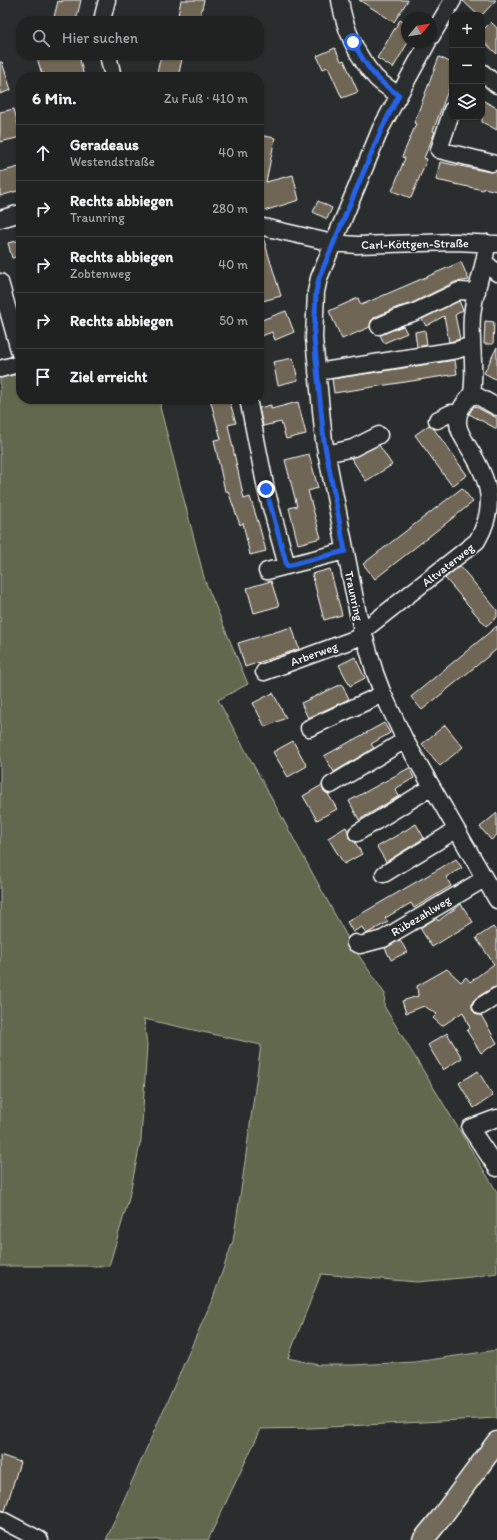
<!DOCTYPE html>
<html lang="de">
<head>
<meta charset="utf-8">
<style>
	body { margin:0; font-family:Itim,sans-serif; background:#2d2f2f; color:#f1f3f6 }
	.controls { position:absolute; right:12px; top:12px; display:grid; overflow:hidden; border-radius:8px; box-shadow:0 1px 3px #0004 }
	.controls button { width:36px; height:36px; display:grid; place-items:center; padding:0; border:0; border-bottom:1px solid #3d3f40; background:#202222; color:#f1f3f6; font:20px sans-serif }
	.compass { position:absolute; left:401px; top:12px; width:36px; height:36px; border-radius:50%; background:#202222; box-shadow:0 1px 3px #0004; rotate:60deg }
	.stop { position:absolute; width:12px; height:12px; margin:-9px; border:3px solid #2563eb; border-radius:50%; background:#fff }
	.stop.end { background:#2563eb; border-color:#fff; box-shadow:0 1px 4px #0008 }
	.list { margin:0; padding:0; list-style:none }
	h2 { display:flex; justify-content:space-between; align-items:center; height:52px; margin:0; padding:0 16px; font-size:17px }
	h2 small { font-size:13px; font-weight:400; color:#a2a4a5 }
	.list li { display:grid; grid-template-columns:26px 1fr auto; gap:12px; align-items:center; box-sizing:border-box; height:56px; padding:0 16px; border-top:1px solid #3d3f40 }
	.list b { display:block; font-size:15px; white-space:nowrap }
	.list p { margin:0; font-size:13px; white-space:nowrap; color:#a2a4a5 }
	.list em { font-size:13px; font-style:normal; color:#a2a4a5 }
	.icon { flex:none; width:22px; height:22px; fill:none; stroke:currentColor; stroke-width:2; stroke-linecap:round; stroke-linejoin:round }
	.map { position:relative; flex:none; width:497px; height:1540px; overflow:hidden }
	.search { position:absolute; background:#202222; box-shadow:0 1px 3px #0004; left:16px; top:16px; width:248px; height:44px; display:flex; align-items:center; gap:10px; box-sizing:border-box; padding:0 14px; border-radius:16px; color:#a2a4a5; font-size:15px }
	.panel { position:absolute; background:#202222; box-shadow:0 1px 3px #0004; left:16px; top:72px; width:248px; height:332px; border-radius:16px }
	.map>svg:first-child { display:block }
	.green { fill:#62684e; stroke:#b0b4a6 }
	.building { fill:#6f6656; stroke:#fff }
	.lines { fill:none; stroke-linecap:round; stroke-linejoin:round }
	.minor-casing { stroke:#fff; stroke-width:19 }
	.major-casing { stroke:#fff; stroke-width:23 }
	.minor { stroke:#2a2d2e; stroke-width:16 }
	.major { stroke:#726b5a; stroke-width:20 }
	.route { stroke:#2563eb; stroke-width:5 }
	.labels { text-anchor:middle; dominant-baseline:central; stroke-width:3.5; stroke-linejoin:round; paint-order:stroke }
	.street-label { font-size:12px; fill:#fff; stroke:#2a2d2e }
</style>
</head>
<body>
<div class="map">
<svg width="497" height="1540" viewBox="0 0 497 1540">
	<rect width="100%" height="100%" fill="#2a2d2e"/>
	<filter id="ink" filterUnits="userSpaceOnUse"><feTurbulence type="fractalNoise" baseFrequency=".025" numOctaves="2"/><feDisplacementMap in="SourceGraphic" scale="8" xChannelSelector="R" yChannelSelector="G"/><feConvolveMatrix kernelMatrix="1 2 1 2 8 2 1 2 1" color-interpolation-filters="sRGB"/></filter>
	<g filter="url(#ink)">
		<path class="green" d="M21 374V399H162L160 407 205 581 248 684 218 700 351 944 385 994 384 1006 497 1192V1273L472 1277 417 1282 321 1274 288 1358 319 1365H352L415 1362 497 1350V1418L310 1428 261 1429 208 1540H106L213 1298 233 1241 242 1183 261 1045 144 1019 147 1045 141 1140 128 1202 109 1266H0V378Z"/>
		<path class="building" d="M62 0H81L76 21H53L58 1 62 2Z
			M181 0H204L199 21H177Z
			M359 0H408L394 22Z
			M462 0H496L482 15H478Z
			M400 20 407 24V44L393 68 377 58Z
			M491 22 497 28V54L482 40V31Z
			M335 48 341 61 344 60 358 92 342 98 328 67 323 69 317 56Z
			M36 55H79L84 77H45L44 73 42 74Z
			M161 55H183L178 77H156Z
			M439 57 452 63V80L433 131 435 132 424 158 427 159 411 198 392 191 405 158 402 157 416 124 414 123Z
			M0 62H2L11 90 0 94Z
			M482 100 497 108V130L482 122Z
			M14 109 21 137 0 142V112Z
			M259 135 275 138 266 182 293 175 299 200 264 211 261 198 259 197Z
			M440 162 490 172 497 171V191L484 188 483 190 436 180Z
			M19 167 21 175V190L0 196V172Z
			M318 201 332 208 327 219 313 212Z
			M259 236 263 237 281 296 259 302Z
			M21 240V256L12 258 8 243Z
			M461 262 469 280 455 282 410 304 398 307 375 317 371 321 370 327 342 339 329 311 358 298 361 305Z
			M459 301 463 310 455 315 460 339 449 342 444 316 426 326 422 319Z
			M286 311 294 332 275 340 272 332 259 337V321Z
			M485 321 494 322 493 344H484Z
			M403 326 407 333 384 343 380 335Z
			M425 330 427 345 417 347 415 332Z
			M497 347V380L484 373Z
			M293 358 298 380 278 385 273 362Z
			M455 360 457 374 334 393 332 379Z
			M210 399H229L236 423 228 425 244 499 250 497 259 525 266 551 250 555 243 523 240 525 228 491H225L214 440 221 439Z
			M298 402 306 434 286 439 281 422 263 426 259 408 271 405V409Z
			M474 406 497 418V429L469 414Z
			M429 425 434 429 467 475 452 486 415 435Z
			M379 445 392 465 366 481 351 458Z
			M309 454 318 488 308 491 321 538 298 544 289 508 297 506 285 460Z
			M462 488 473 502 375 579 363 564Z
			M460 566 497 610V617L486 626 445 578Z
			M330 569 342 615 324 620 312 574Z
			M271 581 279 606 254 613 247 588Z
			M497 626V649L422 710 411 697Z
			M292 627 299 649 245 667 238 643Z
			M355 657 365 678 350 686 339 665Z
			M342 684 349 699 308 718 301 703Z
			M273 693 286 718 265 727 253 703Z
			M384 723 390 733 371 744 374 748 334 772 324 756Z
			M445 725 463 747 440 766 422 744Z
			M293 741 307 766 288 777 273 752Z
			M409 768 414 778 395 789 399 796 359 820 349 801Z
			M322 785 323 790 328 794 337 809 317 820 303 796Z
			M497 813V835L491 840 480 827Z
			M416 824 424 838 386 862 377 847Z
			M346 827 348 831 349 838 355 842 362 854 344 864 328 838Z
			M456 859 462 868 446 877 451 886 414 908 411 903 385 918 388 922 366 934 362 927 353 932 347 922Z
			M461 904 473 922 432 947 420 928 436 918 438 921Z
			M493 927 497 932V987L492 988 476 998 473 1001 472 1006 473 1011 477 1015H481L497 1043 481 1053 467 1031 470 1028 463 1012 442 1026 433 1018 437 1014 424 1006 406 1013 402 1001 418 996 417 986 447 969 461 982 466 977 470 982 494 964 476 938Z
			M400 940 407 952 391 960 385 948Z
			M447 1033 462 1058 443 1070 428 1045Z
			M478 1071 493 1096 474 1108 459 1083Z
			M0 1455 20 1462 5 1511 0 1510Z"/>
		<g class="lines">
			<g class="minor-casing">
				<path id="minor" d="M340 0C344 28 357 57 376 78 383 85 391 90 399 95
					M104 21 103 16 107 0
					M431 37 453 0
					M428 42 381 128 319 278 316 292 314 338 324 441 358 614 375 673 383 694 405 740 497 900
					M108 55 113 77
					M482 72 497 85
					M452 110 439 150 492 163
					M0 219 21 213
					M259 226 333 243 357 245 455 242 497 244
					M487 243C485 268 474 291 472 316 470 342 476 368 472 393L497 407
					M484 264 489 266 497 273
					M0 282 21 357
					M379 326 402 316 413 313 459 291 477 292
					M0 369 21 363
					M317 372 457 350 471 345
					M248 399 266 489 287 566
					M437 420 451 413 459 414
					M326 454 353 448 379 435
					M267 571 345 551
					M361 629 369 626 477 541C497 507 490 481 469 448 465 441 458 431 458 423 457 411 465 402 472 393
					M264 672 363 636
					M309 728 383 694
					M331 785 405 740
					M357 833 432 787
					M384 874 456 830
					M355 943 360 945 383 939 484 879
					M481 1006 497 996
					M497 1118 470 1128 497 1168
					M0 1519 40 1540"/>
			</g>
			<g class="major-casing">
				<path id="major" d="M423 1540 440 1519 497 1442"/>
			</g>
			<use href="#minor" class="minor"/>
			<use href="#major" class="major"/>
		</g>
	</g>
	<g class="lines" filter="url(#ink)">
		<path class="route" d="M266 489 287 566 345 551 324 441 314 338 316 292 319 278 382 128 399 95C375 80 366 66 353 42"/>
	</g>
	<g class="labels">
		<g class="street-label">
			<text transform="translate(415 244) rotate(-1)">Carl-Köttgen-Straße</text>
			<text transform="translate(448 565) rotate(-38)">Altvaterweg</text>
			<text transform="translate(354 596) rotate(78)">Traunring</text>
			<text transform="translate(314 654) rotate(-20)">Arberweg</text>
			<text transform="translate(421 916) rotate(-31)">Rübezahlweg</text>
		</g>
	</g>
</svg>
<div class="controls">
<button>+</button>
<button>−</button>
<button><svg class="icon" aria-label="layers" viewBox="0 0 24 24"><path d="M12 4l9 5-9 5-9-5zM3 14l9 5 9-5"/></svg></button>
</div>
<svg class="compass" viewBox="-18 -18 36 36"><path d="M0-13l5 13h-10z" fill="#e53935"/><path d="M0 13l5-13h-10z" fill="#a2a4a5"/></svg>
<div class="stop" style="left:353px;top:42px"></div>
<div class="stop end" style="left:266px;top:489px"></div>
<div class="search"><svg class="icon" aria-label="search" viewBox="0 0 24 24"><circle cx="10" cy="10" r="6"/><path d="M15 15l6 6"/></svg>Hier suchen</div>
<section class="panel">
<h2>6 Min.<small>Zu Fuß · 410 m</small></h2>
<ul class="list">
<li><svg class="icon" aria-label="ahead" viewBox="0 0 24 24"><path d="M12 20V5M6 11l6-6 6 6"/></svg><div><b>Geradeaus</b><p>Westendstraße</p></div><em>40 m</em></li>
<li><svg class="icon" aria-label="right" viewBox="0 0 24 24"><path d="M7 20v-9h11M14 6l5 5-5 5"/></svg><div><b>Rechts abbiegen</b><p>Traunring</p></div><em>280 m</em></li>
<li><svg class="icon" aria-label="right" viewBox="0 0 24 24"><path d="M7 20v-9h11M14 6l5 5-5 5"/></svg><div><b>Rechts abbiegen</b><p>Zobtenweg</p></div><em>40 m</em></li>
<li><svg class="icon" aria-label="right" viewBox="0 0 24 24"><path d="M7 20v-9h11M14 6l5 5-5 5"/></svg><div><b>Rechts abbiegen</b></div><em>50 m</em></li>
<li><svg class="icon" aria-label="arrive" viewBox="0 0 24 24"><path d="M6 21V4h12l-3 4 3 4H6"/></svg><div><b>Ziel erreicht</b></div></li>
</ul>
</section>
</div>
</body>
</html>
